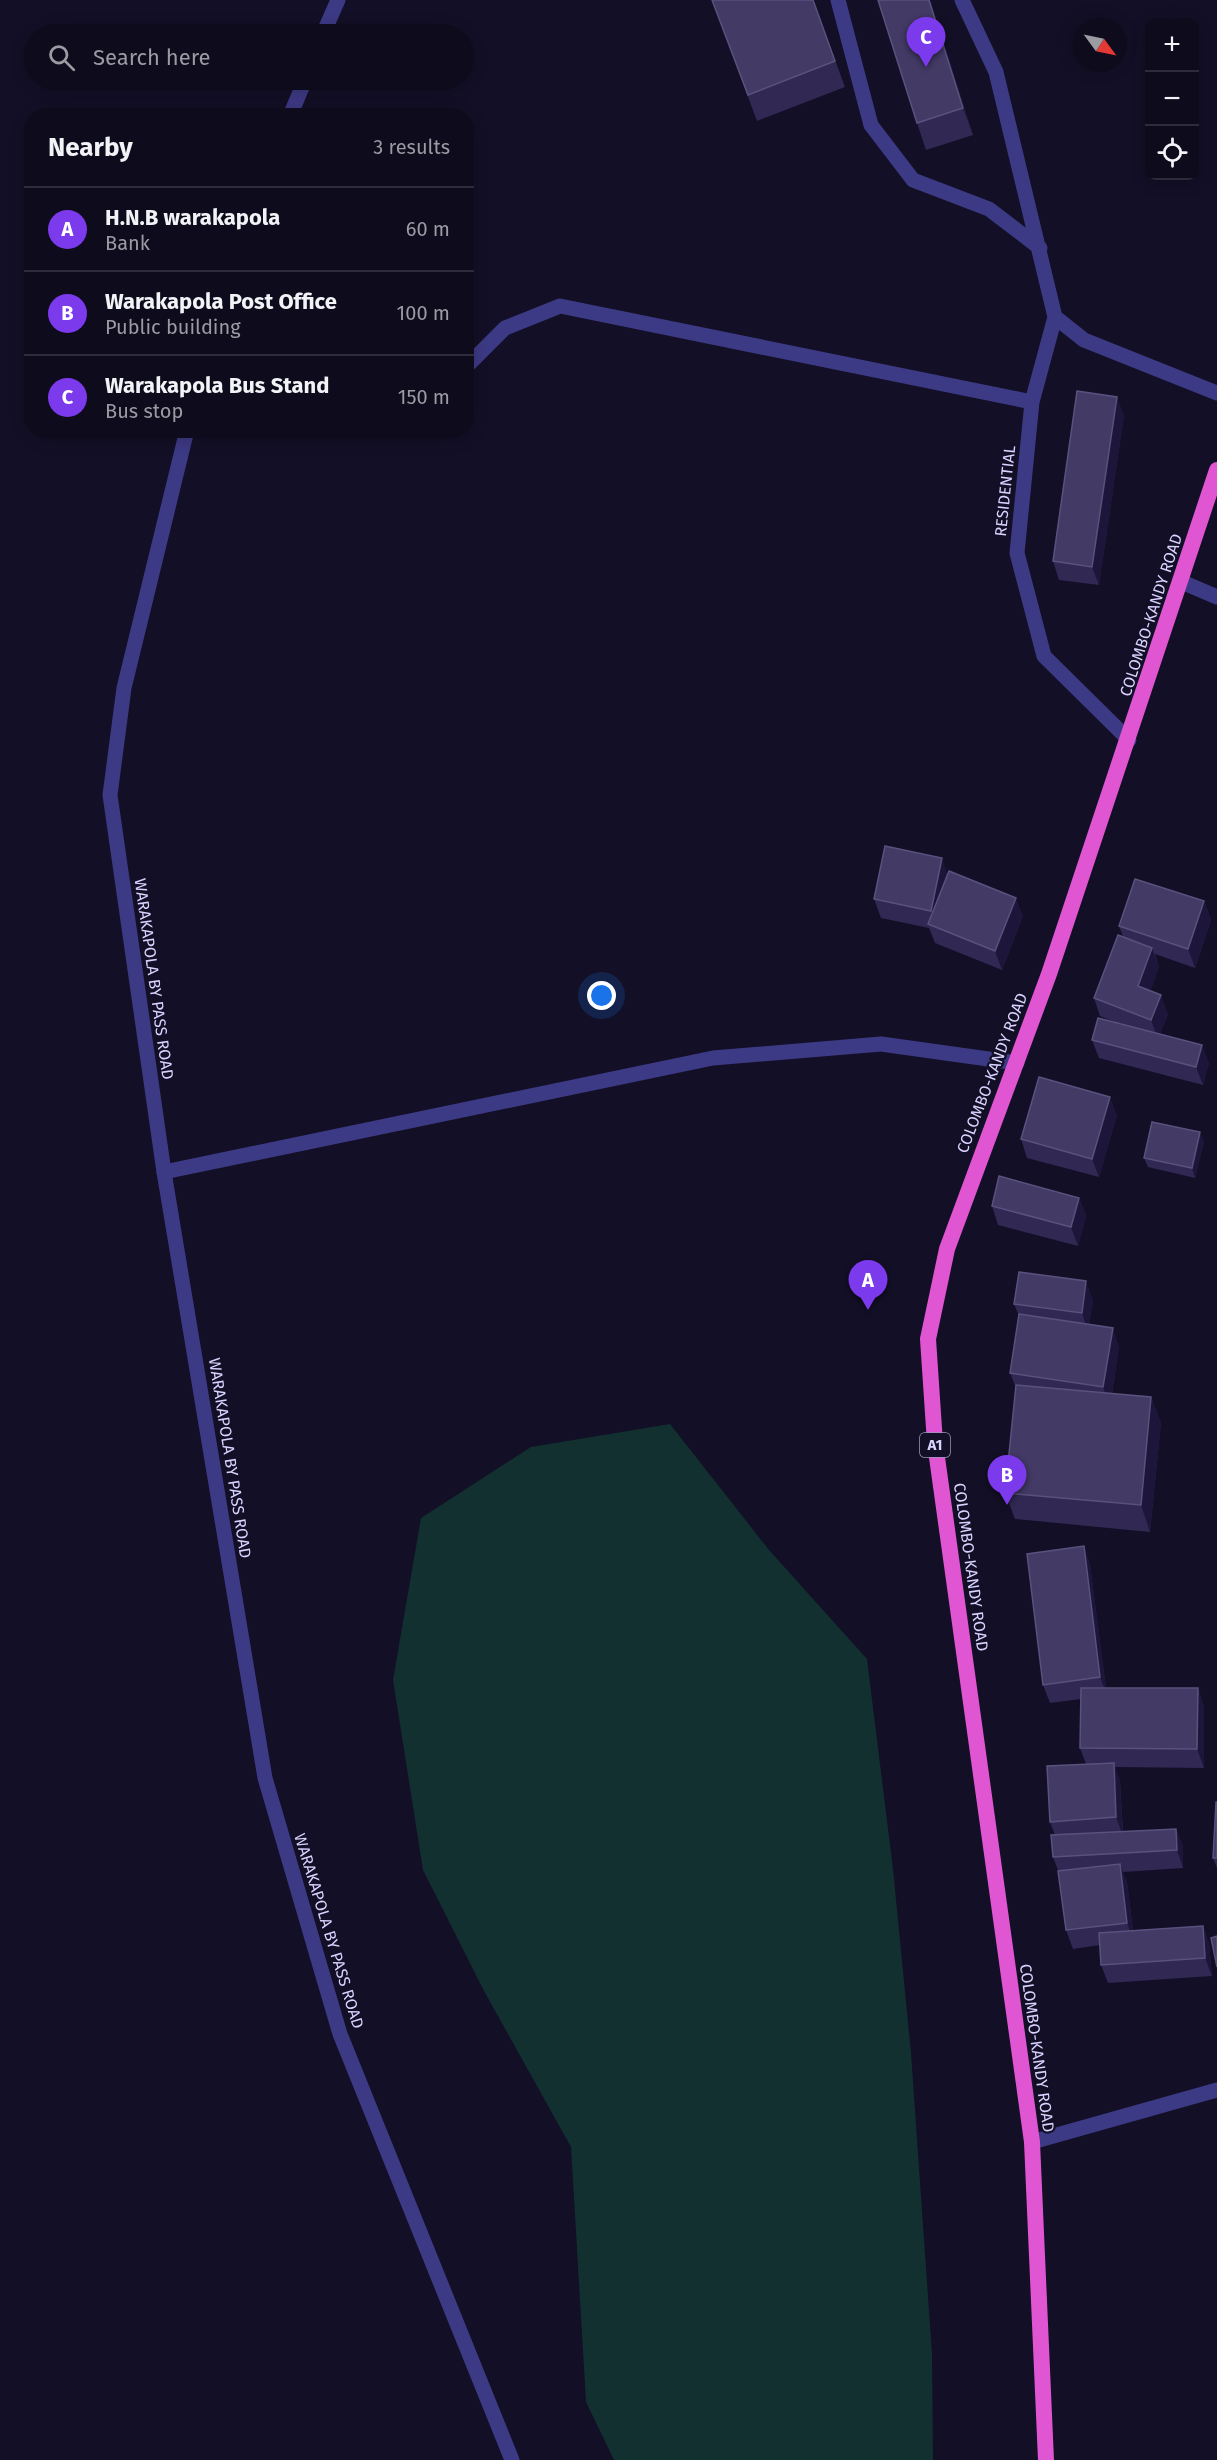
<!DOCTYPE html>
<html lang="en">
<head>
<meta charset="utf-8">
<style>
	body { margin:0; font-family:"Fira Sans",sans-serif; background:#1c1929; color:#f1f3f6 }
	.controls { position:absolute; right:18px; top:18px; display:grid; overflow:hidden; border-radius:12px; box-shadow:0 3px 15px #0003 }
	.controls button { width:54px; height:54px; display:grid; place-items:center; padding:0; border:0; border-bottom:2px solid #2e2b3b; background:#0e0b1c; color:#f1f3f6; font:30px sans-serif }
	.compass { position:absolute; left:1073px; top:18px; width:54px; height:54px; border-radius:50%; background:#0e0b1c; box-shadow:0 3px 15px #0003; rotate:123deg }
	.you { position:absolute; left:602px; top:996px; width:21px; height:21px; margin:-15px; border:4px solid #fff; border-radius:50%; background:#1a73e8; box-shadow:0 0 0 9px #1a73e833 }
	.badge { display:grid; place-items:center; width:39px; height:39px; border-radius:50%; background:#7c3aed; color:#fff; font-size:20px; font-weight:700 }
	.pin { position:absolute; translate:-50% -50px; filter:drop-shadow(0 2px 3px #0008) }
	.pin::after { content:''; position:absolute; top:32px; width:21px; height:18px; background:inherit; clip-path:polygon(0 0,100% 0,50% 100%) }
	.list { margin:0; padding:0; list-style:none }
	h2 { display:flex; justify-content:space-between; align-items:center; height:78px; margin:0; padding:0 24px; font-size:26px }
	h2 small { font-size:20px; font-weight:400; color:#9b9ba3 }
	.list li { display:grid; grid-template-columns:39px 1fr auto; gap:18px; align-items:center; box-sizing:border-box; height:84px; padding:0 24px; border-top:2px solid #2e2b3b }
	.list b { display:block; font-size:22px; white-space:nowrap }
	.list p { margin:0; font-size:20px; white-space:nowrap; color:#9b9ba3 }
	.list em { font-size:20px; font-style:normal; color:#9b9ba3 }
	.icon { flex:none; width:33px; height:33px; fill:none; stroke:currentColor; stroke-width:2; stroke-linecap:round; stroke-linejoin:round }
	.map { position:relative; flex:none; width:1217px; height:2460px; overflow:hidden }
	.search { position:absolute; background:#0e0b1c; box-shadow:0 3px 15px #0003; left:24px; top:24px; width:450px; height:66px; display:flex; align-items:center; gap:15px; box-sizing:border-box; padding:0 21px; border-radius:33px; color:#9b9ba3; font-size:22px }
	.panel { position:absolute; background:#0e0b1c; box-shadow:0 3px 15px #0003; left:24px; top:108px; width:450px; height:330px; border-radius:24px }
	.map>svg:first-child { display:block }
	.pitch { fill:#12302f }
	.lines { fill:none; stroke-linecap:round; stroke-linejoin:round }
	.service { stroke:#3d3a85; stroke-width:15 }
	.minor { stroke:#3d3a85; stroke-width:15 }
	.tertiary { stroke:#3d3a85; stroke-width:15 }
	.trunk { stroke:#e055d1; stroke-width:16 }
	.wall { fill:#312854 }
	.shaded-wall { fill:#1d163a }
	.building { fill:#433a66; stroke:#5a527e; stroke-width:1.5 }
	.labels { text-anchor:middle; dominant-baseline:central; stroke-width:4.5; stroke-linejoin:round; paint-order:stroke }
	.shield { fill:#130f26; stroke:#9e99be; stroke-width:1.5 }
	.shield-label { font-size:15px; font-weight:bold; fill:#d9d4ff }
	.street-label { font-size:16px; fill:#d9d4ff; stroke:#130f26 }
</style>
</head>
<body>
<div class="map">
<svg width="1217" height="2460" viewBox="0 0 1217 2460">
	<rect width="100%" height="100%" fill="#130f26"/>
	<path class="pitch" d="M670 1424 769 1550 867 1659 893 1869 911 2053 932 2354 933 2460H614L586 2402 571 2147 484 1991 423 1870 393 1680 421 1518 531 1447Z"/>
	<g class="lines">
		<path class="service" d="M838 0 871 125 913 180 989 209 1040 248
			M962 0 996 72 1055 317 1032 402 1017 553 1044 656 1129 740
			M1055 317 1084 340 1217 393
			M466 367 505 328 560 306 1032 402"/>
		<path class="minor" d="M1182 582 1217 597
			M164 1172 713 1058 881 1044 1017 1063
			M1032 2142 1217 2090"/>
		<path class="tertiary" d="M323 34 338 0
			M290 116 305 80
			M187 430 124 688 110 795 164 1172 265 1778 340 2034 512 2460"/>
		<path class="trunk" d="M1046 2460 1032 2142 935 1443 928 1339 947 1249 1049 974 1217 470"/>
	</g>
	<path class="wall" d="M712 0H813L845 87 757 121Z
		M878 0H930L973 135 926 150 917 123Z
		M1124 415 1099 585 1059 580 1053 561Z
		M948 874 1023 916 1002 970 935 943 929 928 881 918 874 899Z
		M1204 901 1211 920 1195 968 1155 954 1159 967 1150 991 1168 1014 1160 1034 1209 1063 1203 1085 1099 1058 1092 1040 1115 1022 1100 1016 1094 998 1123 937 1119 926Z
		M1117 1115 1099 1177 1027 1158 1021 1139Z
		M1204 1141 1195 1178 1148 1167 1144 1158Z
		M1079 1198 1086 1216 1078 1246 998 1225 992 1206Z
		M1093 1300 1089 1325 1119 1346 1112 1394 1151 1397 1161 1423 1150 1532 1015 1519 1005 1493 1016 1388 1010 1373 1019 1316 1014 1304Z
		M1084 1546 1090 1565 1106 1688H1198L1204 1707V1768L1115 1767 1120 1781 1123 1832 1176 1829 1183 1847V1868L1123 1872 1127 1882 1133 1931 1203 1926 1209 1944 1212 1976 1108 1983 1101 1965 1100 1945 1073 1949 1066 1930 1059 1873 1053 1857 1055 1835 1050 1822 1086 1764 1080 1748 1081 1699 1050 1703 1043 1685Z
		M1217 1802V1868L1213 1858Z"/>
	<path class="shaded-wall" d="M929 0H930L973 135 963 108Z
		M1117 397 1124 415 1099 585 1092 567Z
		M942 858 948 876 937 929 931 911Z
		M1016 898 1023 916 1002 970 995 951Z
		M1204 901 1211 920 1195 968 1188 949Z
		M1152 948 1159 967 1145 1005 1138 986Z
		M1161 995 1168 1014 1158 1039 1151 1020Z
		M1202 1045 1209 1063 1203 1085 1196 1067Z
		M1110 1097 1117 1115 1099 1177 1092 1159Z
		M1200 1132 1204 1141 1195 1178 1192 1168Z
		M1079 1198 1086 1216 1078 1246 1071 1227Z
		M1086 1281 1093 1300 1088 1331 1082 1313Z
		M1113 1328 1119 1346 1110 1406 1103 1387Z
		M1151 1397 1161 1423 1150 1532 1141 1505Z
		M1084 1546 1090 1565 1107 1696 1100 1677Z
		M1198 1688 1204 1707V1768L1197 1749Z
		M1114 1763 1120 1781 1123 1836 1116 1817Z
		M1176 1829 1183 1847V1868L1177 1850Z
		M1120 1864 1127 1882 1134 1941 1127 1923Z
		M1203 1926 1209 1944 1212 1976 1205 1958Z"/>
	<path class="building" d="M712 0H813L835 61 748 95Z
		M878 0H929L963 108 917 123Z
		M1077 391 1117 397 1092 567 1053 561Z
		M885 846 942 858 931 911 874 899Z
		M949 871 1016 898 995 951 928 924Z
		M1135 879 1204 901 1188 949 1119 926Z
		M1118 935 1152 948 1138 986 1161 995 1151 1020 1094 998Z
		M1098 1018 1202 1045 1196 1067 1092 1040Z
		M1039 1077 1110 1097 1092 1159 1021 1139Z
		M1152 1122 1200 1132 1192 1168 1144 1158Z
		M999 1176 1079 1198 1071 1227 992 1206Z
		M1019 1272 1086 1281 1082 1313 1014 1304Z
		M1019 1314 1113 1328 1103 1387 1010 1373Z
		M1016 1385 1151 1397 1141 1505 1005 1493Z
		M1084 1546 1100 1677 1043 1685 1027 1554Z
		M1081 1688H1198L1197 1749 1080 1748Z
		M1114 1763 1116 1817 1050 1822 1047 1766Z
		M1216 1802H1217V1858H1213Z
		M1176 1829 1177 1850 1053 1857 1051 1835Z
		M1120 1864 1127 1923 1066 1930 1058 1871Z
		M1203 1926 1205 1958 1101 1965 1099 1933Z
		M1217 1936V1967L1211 1938Z"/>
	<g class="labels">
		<rect class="shield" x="920" y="1433" width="30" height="24" rx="4.5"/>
		<g class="shield-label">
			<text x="935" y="1445">A1</text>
		</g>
		<g class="street-label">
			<text transform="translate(1005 491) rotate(-84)">RESIDENTIAL</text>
			<text transform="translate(1151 615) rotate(-72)">COLOMBO-KANDY ROAD</text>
			<text transform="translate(154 979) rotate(82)">WARAKAPOLA BY PASS ROAD</text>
			<text transform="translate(992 1073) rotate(-69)">COLOMBO-KANDY ROAD</text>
			<text transform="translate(230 1458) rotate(81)">WARAKAPOLA BY PASS ROAD</text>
			<text transform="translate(971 1567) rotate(82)">COLOMBO-KANDY ROAD</text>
			<text transform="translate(329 1931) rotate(73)">WARAKAPOLA BY PASS ROAD</text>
			<text transform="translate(1037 2048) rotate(82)">COLOMBO-KANDY ROAD</text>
		</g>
	</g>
</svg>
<div class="controls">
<button>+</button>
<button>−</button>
<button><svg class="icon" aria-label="locate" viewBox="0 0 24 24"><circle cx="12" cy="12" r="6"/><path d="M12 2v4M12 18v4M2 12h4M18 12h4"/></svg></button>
</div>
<svg class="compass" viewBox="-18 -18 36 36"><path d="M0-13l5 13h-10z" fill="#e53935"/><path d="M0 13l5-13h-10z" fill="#9b9ba3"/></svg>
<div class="you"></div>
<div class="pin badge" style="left:868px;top:1310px">A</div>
<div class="pin badge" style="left:1007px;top:1505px">B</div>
<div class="pin badge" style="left:926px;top:67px">C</div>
<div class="search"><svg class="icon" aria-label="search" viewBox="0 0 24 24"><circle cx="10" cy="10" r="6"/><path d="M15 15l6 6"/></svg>Search here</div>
<section class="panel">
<h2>Nearby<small>3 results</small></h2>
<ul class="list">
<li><span class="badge">A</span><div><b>H.N.B warakapola</b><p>Bank</p></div><em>60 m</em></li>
<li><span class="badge">B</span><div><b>Warakapola Post Office</b><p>Public building</p></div><em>100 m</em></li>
<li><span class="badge">C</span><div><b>Warakapola Bus Stand</b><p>Bus stop</p></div><em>150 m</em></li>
</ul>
</section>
</div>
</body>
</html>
